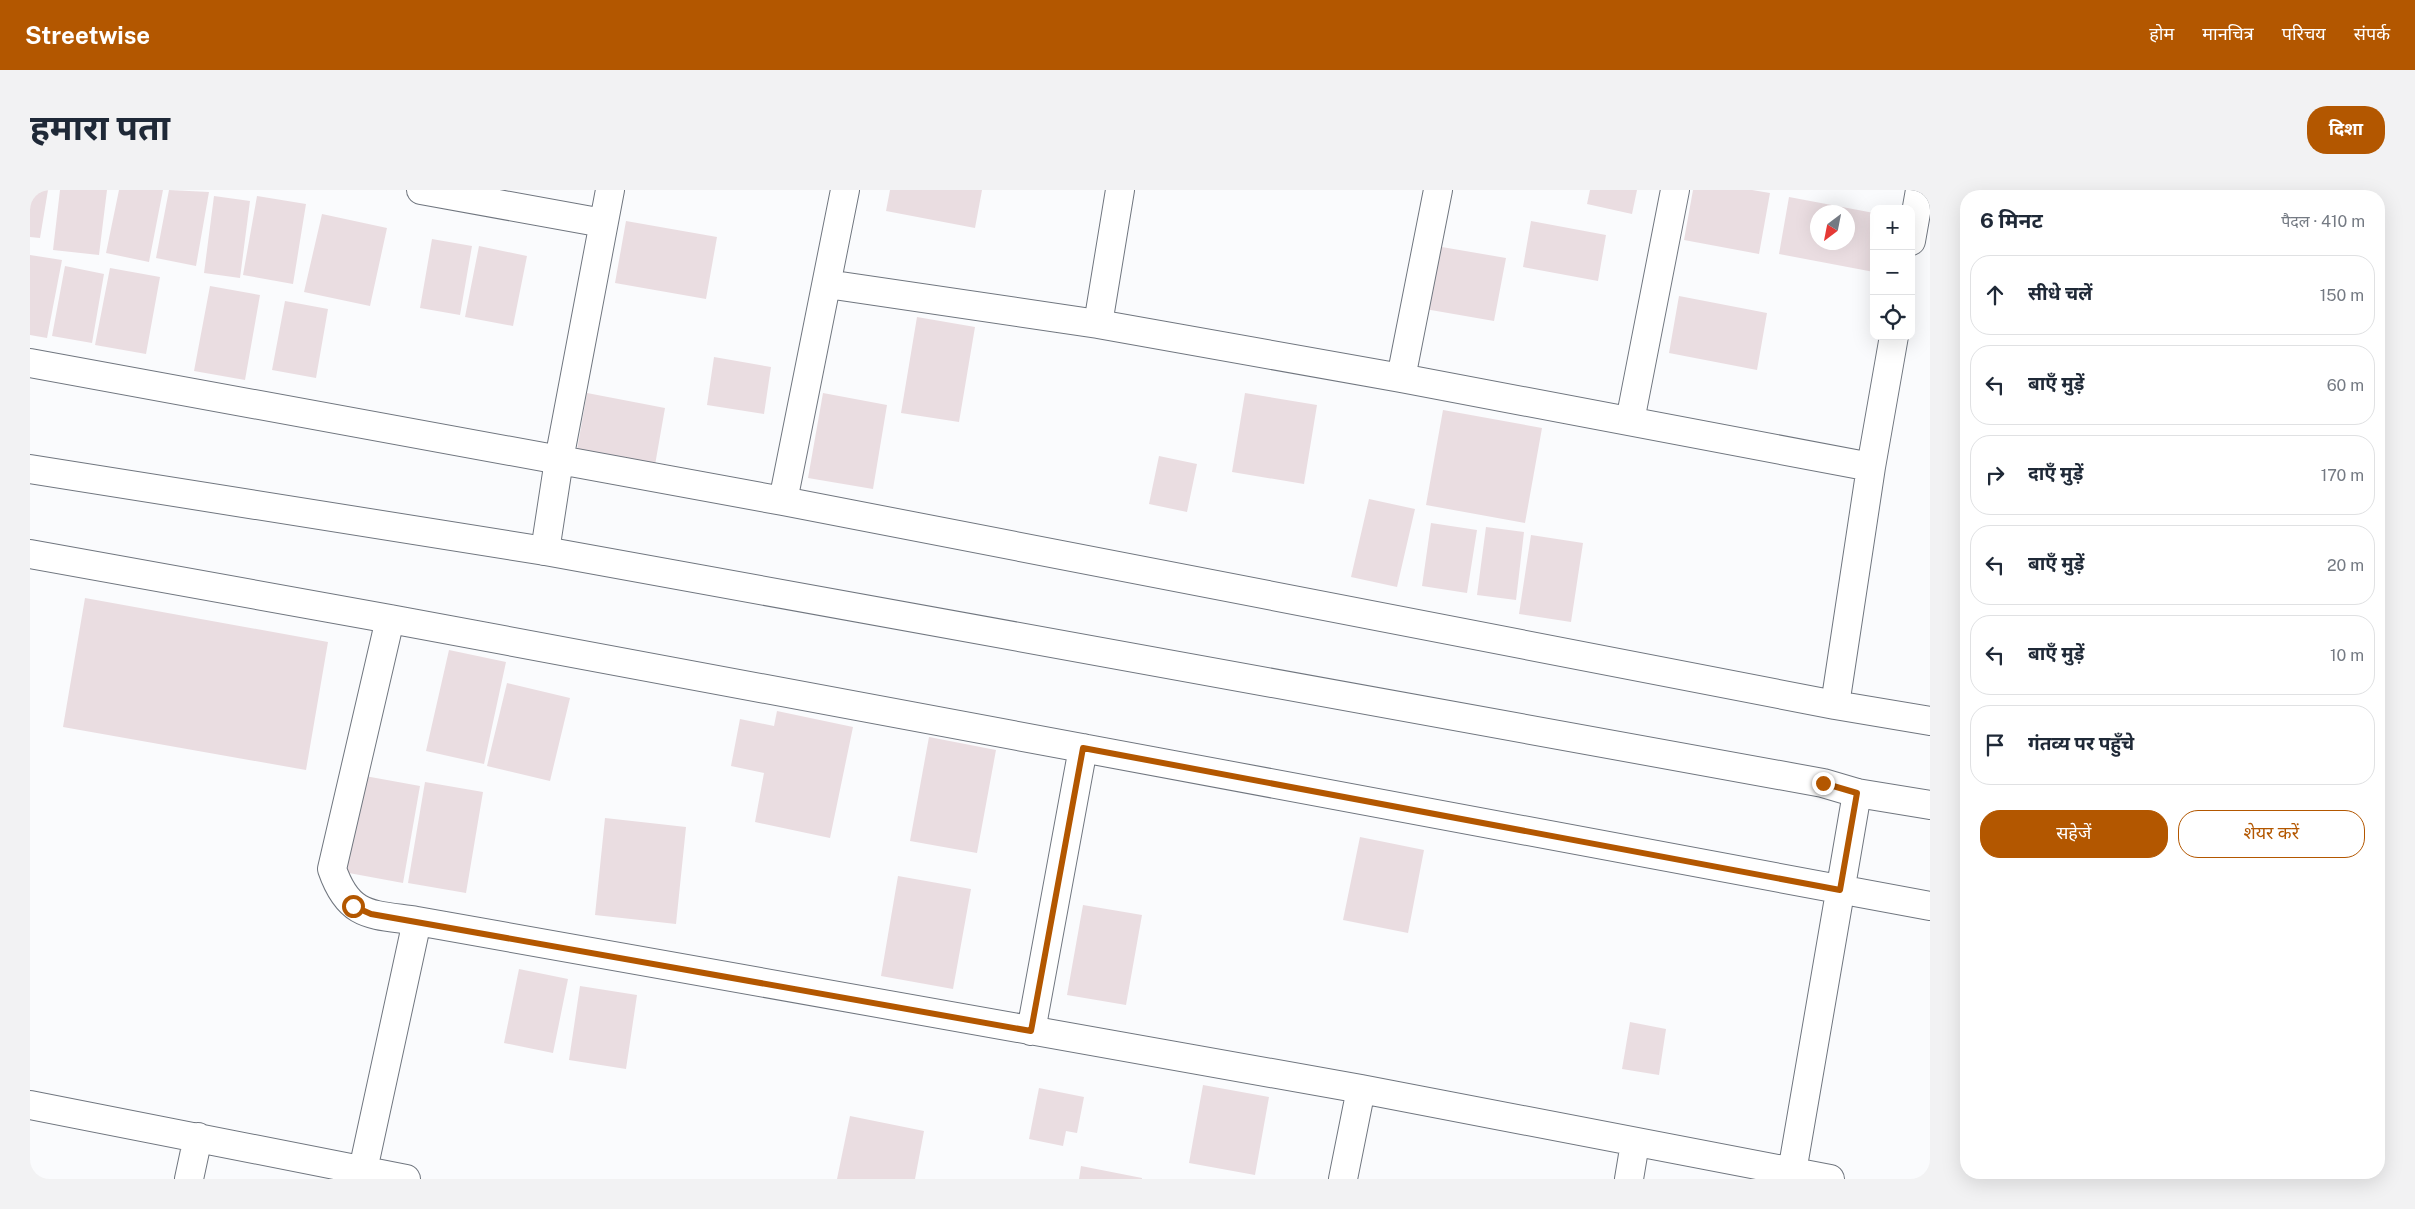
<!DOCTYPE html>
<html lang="hi">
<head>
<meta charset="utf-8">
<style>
	body { margin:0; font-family:"Public Sans","Noto Sans Devanagari",sans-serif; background:#f2f2f3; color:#1f2937 }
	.controls { position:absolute; right:15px; top:15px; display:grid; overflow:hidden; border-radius:10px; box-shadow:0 5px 20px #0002 }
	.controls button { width:45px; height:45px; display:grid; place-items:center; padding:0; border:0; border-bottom:1px solid #e0e1e3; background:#fff; color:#1f2937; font:25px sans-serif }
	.compass { position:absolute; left:1780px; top:15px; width:45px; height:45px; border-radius:50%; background:#fff; box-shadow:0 5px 20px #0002; rotate:212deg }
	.stop { position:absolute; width:15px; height:15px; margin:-11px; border:4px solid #b35700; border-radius:50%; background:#fff }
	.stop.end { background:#b35700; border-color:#fff; box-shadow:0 1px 5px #0008 }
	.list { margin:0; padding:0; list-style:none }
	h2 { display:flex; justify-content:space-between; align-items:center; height:65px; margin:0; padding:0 20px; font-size:21px }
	h2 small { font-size:16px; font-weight:400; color:#747a83 }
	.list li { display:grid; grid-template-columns:32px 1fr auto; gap:15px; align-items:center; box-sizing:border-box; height:80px; margin:0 10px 10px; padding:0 10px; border:1px solid #e0e1e3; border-radius:20px }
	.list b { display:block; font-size:19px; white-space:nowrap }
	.list em { font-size:16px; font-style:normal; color:#747a83 }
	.actions { display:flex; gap:10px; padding:15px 20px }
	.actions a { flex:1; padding:11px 0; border:1px solid #b35700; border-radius:20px; text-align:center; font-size:18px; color:#b35700 }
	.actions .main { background:#b35700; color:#fff }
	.icon { flex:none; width:28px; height:28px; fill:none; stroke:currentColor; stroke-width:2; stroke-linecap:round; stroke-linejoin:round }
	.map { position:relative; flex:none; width:1900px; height:989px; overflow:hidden; border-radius:20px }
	header { display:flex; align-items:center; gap:30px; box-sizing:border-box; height:70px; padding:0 25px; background:#b35700; color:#fff }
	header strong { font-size:24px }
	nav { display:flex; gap:28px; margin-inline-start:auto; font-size:18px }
	.intro { display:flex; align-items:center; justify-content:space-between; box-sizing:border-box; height:120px; padding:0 30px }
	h1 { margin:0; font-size:35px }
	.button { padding:12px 22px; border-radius:20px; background:#b35700; color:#fff; font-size:18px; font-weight:700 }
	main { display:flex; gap:30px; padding:0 30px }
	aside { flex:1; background:#fff; border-radius:20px; box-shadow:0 5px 20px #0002 }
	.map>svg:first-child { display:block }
	.building { fill:#eadde1; fill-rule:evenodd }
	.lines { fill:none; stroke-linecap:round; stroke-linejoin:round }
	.minor-casing { stroke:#70767f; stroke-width:30 }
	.tertiary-casing { stroke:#70767f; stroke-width:30 }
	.minor { stroke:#fff; stroke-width:28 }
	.tertiary { stroke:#fff; stroke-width:28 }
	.route { stroke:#b35700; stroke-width:6 }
</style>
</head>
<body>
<header>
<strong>Streetwise</strong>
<nav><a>होम</a><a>मानचित्र</a><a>परिचय</a><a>संपर्क</a></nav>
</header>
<div class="intro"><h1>हमारा पता</h1><a class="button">दिशा</a></div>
<main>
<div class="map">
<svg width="1900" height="989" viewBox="0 0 1900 989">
	<rect width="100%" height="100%" fill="#fafbfd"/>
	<path class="building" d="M0 0H18L10 48 0 47Z
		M30 0H77L69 65 23 60Z
		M89 0H133L119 72 76 63Z
		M139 0 179 2 166 76 126 68Z
		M860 0H952L945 38 856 21Z
		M1560 0H1607L1602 24 1557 14Z
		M1663 0H1722L1740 3 1729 64 1654 50Z
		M184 6 220 11 210 88 174 83Z
		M227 6 276 14 263 94 213 85Z
		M1759 7 1844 23V82L1749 64ZM1788 22H1818V52H1788Z
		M292 24 357 38 340 116 274 102Z
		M596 31 687 47 676 109 585 93Z
		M1501 31 1576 45 1568 91 1493 77Z
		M402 49 442 56 430 125 390 118Z
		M449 56 497 66 483 136 435 127Z
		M1406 56 1476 68 1464 131 1395 119Z
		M0 65 32 70 17 148 0 145Z
		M35 76 74 84 62 153 22 146Z
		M80 78 130 87 116 164 65 155Z
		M180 96 230 105 215 190 164 181Z
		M1649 106 1737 123 1727 180 1639 163Z
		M255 111 298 119 286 188 242 180Z
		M887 127 945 137 929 232 871 223Z
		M684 167 741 177 734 224 677 215Z
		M557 203 635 218 625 275 547 260Z
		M793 203 857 215 843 299 778 288Z
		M1215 203 1287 215 1274 294 1202 282Z
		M1413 220 1512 238 1495 333 1396 315Z
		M1129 266 1167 274 1157 322 1119 314Z
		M1339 309 1385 319 1367 397 1321 387Z
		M1401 333 1447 340 1437 403 1392 396Z
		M1456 337 1494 342 1486 410 1447 405Z
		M1501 345 1553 353 1541 432 1489 424Z
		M55 408 298 452 276 580 33 537Z
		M419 460 476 472 454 574 396 561Z
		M477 493 540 508 520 591 457 576Z
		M747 521 823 537 800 648 725 632 734 583 701 576 710 529 744 536Z
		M899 547 966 560 947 663 880 651Z
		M324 584 390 596 373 693 308 681Z
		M395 592 453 602 436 703 378 693Z
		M575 628 656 637 646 734 565 725Z
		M1330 647 1394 660 1378 743 1313 730Z
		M868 686 941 699 923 799 851 786Z
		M1053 715 1112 725 1096 815 1037 805Z
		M489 779 538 789 523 863 474 853Z
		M550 796 607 805 596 879 539 870Z
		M1600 832 1636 839 1629 885 1592 879Z
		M1173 895 1239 907 1225 985 1159 973Z
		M1009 898 1054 907 1047 943 1036 941 1033 956 999 949Z
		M820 926 894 941 885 989H807Z
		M1051 976 1112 988V989H1049Z"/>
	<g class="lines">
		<g class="minor-casing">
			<path id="minor" d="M391 0 573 33
				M1881 51 1890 0
				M797 94 1068 134 1371 188 1841 277
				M1068 134 1090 0
				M0 173 753 311 1805 515 1900 531
				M1371 188 1408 0
				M1600 231 1645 0
				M753 311 815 0
				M515 361 529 270 580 0
				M0 364 360 429 1900 716
				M360 429 302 679C319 728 341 724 387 731
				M1805 515 1841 277 1864 146
				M1001 841 1053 558
				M0 915 376 989
				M333 980 387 731 1331 899 1800 989
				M1762 982 1827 603
				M159 989 168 947
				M1313 989 1331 899
				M1599 989 1605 953"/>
		</g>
		<g class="tertiary-casing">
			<path id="tertiary" d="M0 279 515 361 1793 593 1827 603 1900 615"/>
		</g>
		<use href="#minor" class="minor"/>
		<use href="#tertiary" class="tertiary"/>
	</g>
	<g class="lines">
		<path class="route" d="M323 716 341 724 1001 841 1053 558 1810 700 1827 603 1793 593"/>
	</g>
</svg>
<div class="controls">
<button>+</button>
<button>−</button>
<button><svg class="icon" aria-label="locate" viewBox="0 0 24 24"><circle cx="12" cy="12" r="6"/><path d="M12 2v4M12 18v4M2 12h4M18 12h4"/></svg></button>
</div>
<svg class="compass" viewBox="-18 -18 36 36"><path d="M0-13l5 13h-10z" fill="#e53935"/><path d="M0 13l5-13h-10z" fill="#747a83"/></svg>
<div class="stop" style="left:323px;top:716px"></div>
<div class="stop end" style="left:1793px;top:593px"></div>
</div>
<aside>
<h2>6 मिनट<small>पैदल · 410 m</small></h2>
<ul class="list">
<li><svg class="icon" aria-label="ahead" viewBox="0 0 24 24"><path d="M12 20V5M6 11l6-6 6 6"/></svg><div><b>सीधे चलें</b></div><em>150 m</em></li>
<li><svg class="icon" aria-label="left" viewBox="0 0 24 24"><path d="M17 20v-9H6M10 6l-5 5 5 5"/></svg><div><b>बाएँ मुड़ें</b></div><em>60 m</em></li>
<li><svg class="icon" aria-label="right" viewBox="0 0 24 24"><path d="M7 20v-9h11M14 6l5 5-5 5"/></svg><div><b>दाएँ मुड़ें</b></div><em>170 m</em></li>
<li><svg class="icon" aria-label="left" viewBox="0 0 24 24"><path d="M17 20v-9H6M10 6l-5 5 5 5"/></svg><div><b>बाएँ मुड़ें</b></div><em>20 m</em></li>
<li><svg class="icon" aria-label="left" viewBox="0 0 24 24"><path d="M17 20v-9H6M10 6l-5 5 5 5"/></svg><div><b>बाएँ मुड़ें</b></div><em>10 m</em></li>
<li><svg class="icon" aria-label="arrive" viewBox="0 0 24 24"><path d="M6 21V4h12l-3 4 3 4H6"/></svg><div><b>गंतव्य पर पहुँचे</b></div></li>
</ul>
<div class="actions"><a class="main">सहेजें</a><a>शेयर करें</a></div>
</aside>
</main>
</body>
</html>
